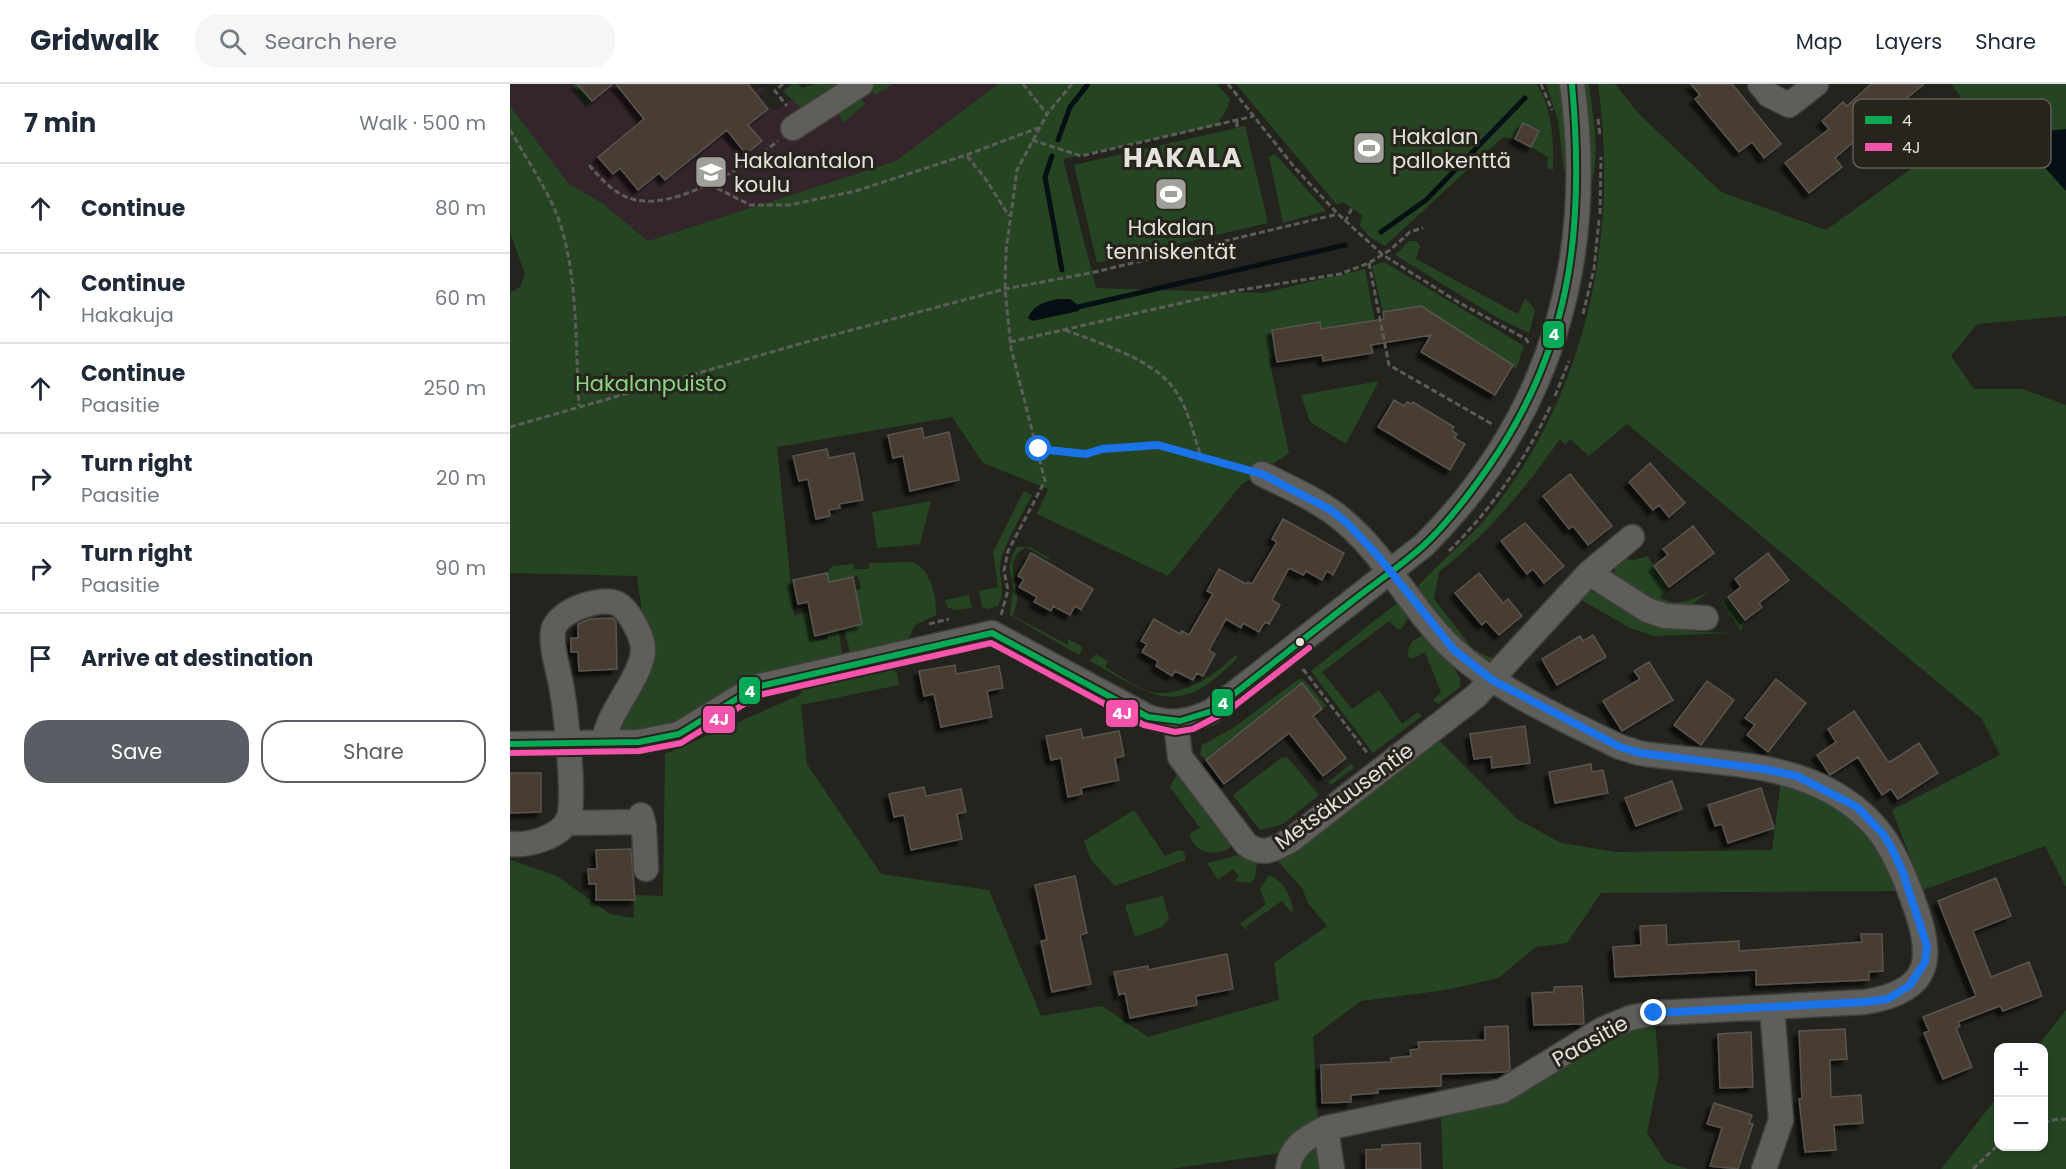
<!DOCTYPE html>
<html lang="en">
<head>
<meta charset="utf-8">
<style>
	body { margin:0; font-family:Poppins,sans-serif; background:#f6f6f7; color:#1f2937 }
	.controls { position:absolute; right:18px; bottom:18px; display:grid; overflow:hidden; border-radius:12px; box-shadow:0 3px 9px #0003 }
	.controls button { width:54px; height:54px; display:grid; place-items:center; padding:0; border:0; border-bottom:2px solid #e0e1e3; background:#fff; color:#1f2937; font:30px sans-serif }
	.stop { position:absolute; width:18px; height:18px; margin:-14px; border:4px solid #1a73e8; border-radius:50%; background:#fff }
	.stop.end { background:#1a73e8; border-color:#fff; box-shadow:0 2px 6px #0008 }
	.list { margin:0; padding:0; list-style:none }
	h2 { display:flex; justify-content:space-between; align-items:center; height:78px; margin:0; padding:0 24px; font-size:26px }
	h2 small { font-size:20px; font-weight:400; color:#747a83 }
	.list li { display:grid; grid-template-columns:39px 1fr auto; gap:18px; align-items:center; box-sizing:border-box; height:90px; padding:0 24px; border-top:2px solid #e0e1e3 }
	.list b { display:block; font-size:22px; white-space:nowrap }
	.list p { margin:0; font-size:20px; white-space:nowrap; color:#747a83 }
	.list em { font-size:20px; font-style:normal; color:#747a83 }
	.actions { display:flex; gap:12px; padding:18px 24px }
	.actions a { flex:1; padding:14px 0; border:2px solid #5a5e64; border-radius:24px; text-align:center; font-size:21px; color:#5a5e64 }
	.actions .main { background:#5a5e64; color:#fff }
	.icon { flex:none; width:33px; height:33px; fill:none; stroke:currentColor; stroke-width:2; stroke-linecap:round; stroke-linejoin:round }
	.map { position:relative; flex:none; width:1556px; height:1085px; overflow:hidden }
	header { display:flex; align-items:center; gap:36px; box-sizing:border-box; height:84px; padding:0 30px; background:#fff; border-bottom:2px solid #e0e1e3 }
	header strong { font-size:28px }
	nav { display:flex; gap:33px; margin-inline-start:auto; font-size:21px }
	.search { width:420px; height:54px; background:#f6f6f7; display:flex; align-items:center; gap:15px; box-sizing:border-box; padding:0 21px; border-radius:24px; color:#747a83; font-size:22px }
	main { display:flex }
	aside { flex:1; background:#fff }
	.map>svg:first-child { display:block }
	.education { fill:#34252c }
	.green { fill:#254522 }
	.water { fill:#060f13 }
	.lines { fill:none; stroke-linecap:round; stroke-linejoin:round }
	.stream { stroke:#060f13; stroke-width:5 }
	.building { fill:#4a3d31; stroke:#575451; stroke-width:1.5; filter:url(#shadow) }
	.minor-casing { stroke:#403f3b; stroke-width:27 }
	.path { stroke:#5c5c59; stroke-width:3; stroke-dasharray:6 3; stroke-linecap:butt }
	.minor { stroke:#5f5e5a; stroke-width:24 }
	.bus-1-casing { stroke:#26241c; stroke-width:10 }
	.bus-2-casing { stroke:#26241c; stroke-width:10 }
	.bus-1 { stroke:#06aa56; stroke-width:6 }
	.bus-2 { stroke:#f653ac; stroke-width:6 }
	.route { stroke:#1a73e8; stroke-width:8 }
	.bus-dot { fill:#e4e2dd; stroke:#26241c; stroke-width:2 }
	.labels { text-anchor:middle; dominant-baseline:central; stroke-width:6; stroke-linejoin:round; paint-order:stroke }
	.poi-label { font-size:21px; fill:#e4e2dd; stroke:#26241c; text-anchor:start }
	.park-label { font-size:21px; fill:#88d682; stroke:#26241c }
	.street-label { font-size:21px; fill:#e4e2dd; stroke:#26241c }
	.district-label { font-size:27px; font-weight:bold; letter-spacing:1.5px; fill:#e4e2dd; stroke:#26241c }
	.key { fill:#26241c; stroke:#5f5d56; stroke-width:1.5 }
	.key-label { font-size:16px; fill:#e4e2dd }
	.line-badge { stroke:#26241c; stroke-width:2 }
	.badge-label { font-size:16px; text-anchor:middle; font-weight:bold; fill:#fff }
</style>
</head>
<body>
<header>
<strong>Gridwalk</strong>
<div class="search"><svg class="icon" aria-label="search" viewBox="0 0 24 24"><circle cx="10" cy="10" r="6"/><path d="M15 15l6 6"/></svg>Search here</div>
<nav><a>Map</a><a>Layers</a><a>Share</a></nav>
</header>
<main>
<aside>
<h2>7 min<small>Walk · 500 m</small></h2>
<ul class="list">
<li><svg class="icon" aria-label="ahead" viewBox="0 0 24 24"><path d="M12 20V5M6 11l6-6 6 6"/></svg><div><b>Continue</b></div><em>80 m</em></li>
<li><svg class="icon" aria-label="ahead" viewBox="0 0 24 24"><path d="M12 20V5M6 11l6-6 6 6"/></svg><div><b>Continue</b><p>Hakakuja</p></div><em>60 m</em></li>
<li><svg class="icon" aria-label="ahead" viewBox="0 0 24 24"><path d="M12 20V5M6 11l6-6 6 6"/></svg><div><b>Continue</b><p>Paasitie</p></div><em>250 m</em></li>
<li><svg class="icon" aria-label="right" viewBox="0 0 24 24"><path d="M7 20v-9h11M14 6l5 5-5 5"/></svg><div><b>Turn right</b><p>Paasitie</p></div><em>20 m</em></li>
<li><svg class="icon" aria-label="right" viewBox="0 0 24 24"><path d="M7 20v-9h11M14 6l5 5-5 5"/></svg><div><b>Turn right</b><p>Paasitie</p></div><em>90 m</em></li>
<li><svg class="icon" aria-label="arrive" viewBox="0 0 24 24"><path d="M6 21V4h12l-3 4 3 4H6"/></svg><div><b>Arrive at destination</b></div></li>
</ul>
<div class="actions"><a class="main">Save</a><a>Share</a></div>
</aside>
<div class="map">
<svg width="1556" height="1085" viewBox="0 0 1556 1085">
	<defs>
		<filter id="shadow"><feDropShadow dx="-5" dy="5" stdDeviation="1.5" flood-color="#0009"/></filter>
	</defs>
	<rect width="100%" height="100%" fill="#24231e"/>
	<path class="education" d="M0 0H238L244 8 251 2 255 7 248 13 258 25 267 26 288 11 320 0H488L386 77 138 157 92 119 58 99 0 22Z"/>
	<path class="green" d="M63 0H67L82 17 79 23 67 10Z
		M282 0H288L292 4 304 0H342L293 26 273 7Z
		M361 0H383L365 11 358 2Z
		M488 0H707L720 15 718 24 709 37 713 40 553 75 586 204 753 209 855 185 865 238 811 245 810 238 762 246 766 273 759 275 779 369 731 401 658 492 527 430 538 405 473 379 442 333 267 363 284 531 300 528 306 557 318 555 317 550 329 547 333 578 157 647 100 652 139 578 127 492 0 489V209L11 202 15 190 0 149V22L58 99 92 119 138 157 386 77Z
		M726 0H1027C1042 25 1044 57 1043 86L1037 84 1038 73 1021 63 1029 47 1013 39 1005 55 993 53 875 162 861 154 850 142 852 131 833 118 827 121Z
		M1036 0H1052L1058 47 1057 85 1054 87 1048 36Z
		M1074 0H1079C1083 33 1090 65 1082 97Z
		M1088 0H1105L1128 29 1211 108 1316 146 1468 37 1441 0H1556V232L1467 240 1441 272 1464 305H1513L1556 321V803L1535 762 1413 806 1382 726 1490 671 1472 635 1117 340 1079 372 1060 355 1055 361 1050 355C1015 405 978 450 929 488L924 515 963 565 987 577C958 579 928 531 911 510L908 502C931 476 959 456 981 428 1077 307 1109 151 1088 0Z
		M350 12 355 20 333 39 327 25Z
		M735 42 758 139 587 179 564 81Z
		M765 70 816 127 773 139 759 73Z
		M899 157H906L910 162 906 175 1008 230 1015 214 1025 226 1019 249 988 234 885 171Z
		M874 178 1014 262 1006 285 911 222 873 228 862 182Z
		M869 297 836 360 800 338 791 311Z
		M514 407 522 411C512 432 497 454 491 476 487 493 497 506 488 522L478 525 472 523 469 507 488 503 483 468Z
		M421 417 410 460 367 464 362 428Z
		M506 463H520L539 474V476L516 463C495 474 505 493 507 512 508 518 505 525 503 532L558 561V555L573 563 569 571 500 531 503 503 499 482Z
		M1137 472 1159 503 1150 513C1167 525 1183 515 1200 507L1181 521 1159 524 1105 492 1104 481 1112 475 1125 476Z
		M402 478C421 484 427 514 426 531L405 541 396 560 342 575 332 539 342 543 352 540 346 506 351 505 348 492 319 498 317 489 322 482 344 480V485H359V479Z
		M1082 507 1139 540 1189 548 1225 549 1144 552 1120 544 1070 515 1074 509Z
		M459 511 462 524 445 526 437 523 435 516Z
		M1218 513 1235 536 1231 547 1211 518Z
		M887 519 900 531 891 545H887L879 537 812 588 842 625 869 606 892 640 908 628 912 632 863 669 801 587Z
		M913 552 919 553 943 583 950 594V603L928 620 923 616 931 608 915 568 901 575 898 572C898 561 902 555 913 552Z
		M586 570 598 577 595 583C609 591 626 604 641 608 669 615 708 590 725 571L728 573C668 636 646 614 580 577Z
		M376 583 387 588 389 601 291 621 297 680 371 790 479 806 531 932 592 922 638 953 769 916 764 879 817 842 798 819 792 804 766 775 925 652 1007 735 1051 759 1106 768 1262 766 1271 698 1327 719 1368 760 1388 807 1091 809 1057 859 1026 863 988 894 936 906 851 917 803 953 808 1036 771 1069 661 1085H0V776L47 792 100 830 124 834V811L153 812 155 670 290 611 294 599Z
		M789 595H793L816 622 812 625 792 599 696 676 690 670 692 661 723 644Z
		M777 673 809 711 773 740 750 746 723 711 771 674Z
		M841 680 844 684 821 701 818 698Z
		M669 687 723 756 719 765C701 772 685 769 679 750L690 744 660 703Z
		M624 726 655 772 669 766 674 768 676 776 605 802 581 776 574 757Z
		M733 770 747 779 745 794 740 799 724 797 729 793 723 785 708 796 697 779Z
		M759 791C774 797 783 814 783 830L772 817 736 842 739 847 730 840 756 820 750 805Z
		M653 812 659 835 652 843 625 853 615 821Z
		M1556 926V1085H1431L1488 1012V1062H1534V964L1527 963Z
		M1145 938 1149 990 1137 1049 1156 1078 1178 1085H933L931 1033C960 1025 989 1021 1015 1007 1059 984 1095 946 1145 938Z
		M809 1060 815 1085H783L788 1068Z"/>
	<path class="water" d="M1556 45V107L1529 77 1512 72 1509 61 1531 55 1537 47Z
		M548 215H560L568 221 569 227 522 237 518 234C524 220 535 218 548 215Z"/>
	<g class="lines">
		<path class="stream" d="M548 56 560 23 578 0
			M542 72 535 93 552 186
			M871 148 916 116 1015 14
			M568 223 835 161"/>
	</g>
	<path class="building" d="M67 0H103L82 17Z
		M106 0H238L258 25 238 41 252 57 236 70 217 46 155 96 149 89 128 106 110 84 103 90 88 73 134 35Z
		M1181 0H1222L1271 60 1254 74 1242 58 1229 68 1185 15 1190 11Z
		M1361 0H1414L1386 23 1384 20 1377 25 1372 19 1348 40 1355 48 1325 74 1332 83 1299 109 1275 79 1319 45 1312 37 1333 18 1337 22Z
		M1013 39 1029 47 1021 63 1005 55Z
		M911 222 1003 281 985 311 911 268 921 251 861 261 863 269 813 277 812 271 767 278 762 246 810 238 811 245 874 235 873 228Z
		M884 316 894 322 897 318 901 320 903 318 944 343 942 347 947 350 944 354 955 360 940 386 868 343Z
		M412 344 414 354 439 348 449 396 400 407 393 372 383 374 378 351Z
		M317 365 319 374 344 369 353 416 329 420 330 424 319 426 320 432 306 435 298 395 289 397 283 372Z
		M1140 379 1175 419 1159 433 1149 421 1143 426 1119 398Z
		M1060 390 1102 442 1078 461 1063 442 1059 445 1033 412Z
		M773 435 834 469 823 491 817 487 812 496 796 487 793 491 779 484 762 516 770 521 759 540 755 538 749 548 733 539 731 544 716 535 699 566 705 570 693 592 687 589 683 596 665 587 662 592 646 582 648 577 632 568 637 560 631 557 644 535 670 550 672 547 679 551 703 510 697 507 709 485 736 500 738 498 742 500 767 458 762 455Z
		M1015 439 1054 482 1034 499 1023 485 1017 490 991 457Z
		M1183 442 1204 469 1159 503 1144 482 1158 471 1153 465Z
		M521 469 583 505 571 526 565 522 560 531 543 522 541 527 524 518 527 513 509 503 514 495 508 492Z
		M1258 469 1279 496 1249 519 1252 523 1235 536 1218 513 1231 503 1225 495Z
		M317 489 319 498 343 493 352 540 305 552 298 518 288 520 283 496Z
		M969 489 993 519 998 515 1012 532 989 551 976 537 972 541 945 509Z
		M103 534 106 538 107 585 69 587 68 568H61V554H68V540L80 535Z
		M1083 551 1096 573 1047 601 1032 575 1070 552 1073 557Z
		M1139 578 1163 616 1112 647 1093 617 1130 595 1124 587Z
		M445 581 446 590 489 582 493 604 477 607 482 633 431 643 424 610 414 612 409 587Z
		M1266 595 1296 619 1258 668 1237 651 1245 641 1235 634Z
		M1197 597 1224 616 1191 661 1164 641Z
		M792 599 812 625 803 632 836 674 813 692 779 649 714 700 696 676Z
		M1344 627 1377 676 1380 678 1409 659 1428 689 1388 715 1381 705 1372 711 1348 673 1320 691 1307 671 1326 658 1318 645Z
		M1015 642 1020 679 982 684 981 673 964 675 960 650Z
		M571 645 573 654 609 647 614 672 605 674 609 696 571 704 572 710 558 713 551 674 541 676 536 652Z
		M1081 680 1082 688 1093 686 1098 709 1045 719 1039 688Z
		M0 689H31V728L0 729Z
		M1162 697 1172 725 1126 742 1115 714Z
		M414 703 416 712 451 705 456 728 447 730 452 755 401 766 394 731 384 733 379 710Z
		M1251 704 1264 744 1218 759 1212 740 1205 742 1198 721Z
		M121 765 125 816H86V800H79L78 785H87L86 766Z
		M565 792 577 849 570 851 581 900 542 908 531 857 537 856 525 801Z
		M1486 794 1501 832 1463 847 1481 893 1519 878 1532 912 1493 927 1490 922 1448 938 1450 942 1446 944 1462 983 1433 995 1414 949 1419 947 1413 933 1466 912 1428 817Z
		M1156 841 1157 861 1229 857V867L1352 858 1351 850H1372L1373 887 1359 888V896L1246 901V886L1105 893 1103 863 1131 861 1130 842Z
		M717 870 723 905 686 912 687 921 620 934 615 909 609 911 604 888 638 882V886Z
		M1072 902 1074 940 1024 941 1022 909 1044 908V903Z
		M998 942 1000 986 996 988 931 990V1002L868 1005V1009L841 1011V1018L812 1019 811 981 881 978V974L901 972 900 966 909 965 908 958 975 956V943Z
		M1335 945 1337 975 1320 976 1321 1013 1351 1011 1353 1039 1324 1041 1326 1066 1295 1068 1289 1015H1292L1289 947Z
		M1241 948 1243 1003 1210 1004 1208 950Z
		M1204 1019 1242 1031 1239 1039 1243 1040 1228 1085 1200 1082 1212 1044 1197 1040Z
		M910 1059 911 1085H856V1066L872 1065V1061Z"/>
	<g class="lines">
		<g class="minor-casing">
			<path id="minor" d="M1250 0 1259 11 1279 21 1306 0
				M283 44 351 0
				M752 390C780 404 811 417 835 438 878 475 903 528 944 566 986 605 1058 638 1110 663L1129 669C1192 679 1264 676 1320 707 1369 734 1385 766 1403 816 1424 873 1424 907 1355 918L1144 929 1120 934 1093 945 992 1007 816 1044C797 1053 780 1063 778 1085
				M1079 489 1122 453
				M666 639 670 673 736 760C752 773 765 765 781 756L966 612 1079 489 1137 526 1155 532 1196 534
				M0 660 129 658 169 650 246 603 482 549 638 633C662 641 679 638 702 627L914 461C1040 335 1087 176 1062 0
				M131 731 134 742 136 785
				M56 739 133 738
				M0 760C18 762 53 753 59 733 65 712 56 630 52 606 49 586 41 568 43 547 46 527 92 511 108 520 118 525 129 547 132 558 140 586 96 627 94 658
				M816 1044 822 1085
				M1254 1085 1271 1036 1262 923"/>
		</g>
		<path class="path" d="M273 0 265 7 277 22
			M513 0 537 30
			M718 0 785 84 828 130 873 171 948 218 1016 255 1019 260
			M1031 0 1042 26
			M1088 35 1090 52
			M727 37V44
			M0 46C15 72 33 99 45 126 69 183 65 261 69 322
			M522 56 571 72 744 32
			M457 72 475 94 499 132
			M79 81C92 96 106 112 126 116 167 125 237 82 268 57
			M199 100 240 121H279L346 107 456 71 528 44
			M1090 130 1091 73
			M835 138 842 124
			M859 179 879 281 982 340
			M1073 230 1084 185 1089 136
			M555 246C587 258 639 274 661 301 678 321 683 349 691 373
			M500 258 724 207 830 190 859 179 880 166 900 148 913 144
			M1045 312 1059 277
			M0 343 293 259 495 205 585 188 828 130
			M529 365 576 370 592 365 648 361 733 384
			M939 467C982 425 1015 376 1041 321
			M491 531 498 506 494 487 498 467 535 397 501 264 495 205 496 167 507 86 537 30 562 0
			M419 540 439 535
			M793 585 858 670
			M1534 1040 1541 1036 1556 1035
			M1463 1085 1488 1061"/>
		<use href="#minor" class="minor"/>
		<g class="bus-1-casing">
			<path id="bus-1" d="M0 660 129 658 169 650 246 603 482 549 638 633 670 637 702 627C750 590 797 552 845 515 868 497 892 481 913 462 937 440 958 412 977 385 1062 264 1075 144 1062 0"/>
		</g>
		<g class="bus-2-casing">
			<path id="bus-2" d="M0 669 129 667 171 659 249 611 481 559 634 641 665 648 683 645 718 627 799 564"/>
		</g>
		<use href="#bus-1" class="bus-1"/>
		<use href="#bus-2" class="bus-2"/>
	</g>
	<g class="lines">
		<path class="route" d="M529 365 576 370 592 365 648 361 752 390 821 426 837 439 868 472 944 566 982 596 1110 663 1130 669 1254 685 1287 692 1347 723 1373 750 1381 763 1392 786 1417 862 1415 878 1400 901 1378 915 1355 918 1144 929"/>
	</g>
	<defs>
		<g id="stadium-square" transform="scale(1.725)"><rect x="-9" y="-9" width="18" height="18" rx="4" fill="#a19f9a" stroke="#26241c"/><path d="M0-5a6.5 5 0 1 0 0 10a6.5 5 0 1 0 0-10ZM-3.5-1.8h7v3.6h-7Z" fill="#fff"/></g>
		<g id="school-square" transform="scale(1.725)"><rect x="-9" y="-9" width="18" height="18" rx="4" fill="#a19f9a" stroke="#26241c"/><path d="M0-5L7-2L0 1L-7-2ZM-4 1L0 2.5L4 1V4Q0 6-4 4Z" fill="#fff"/></g>
	</defs>
	<g fill-rule="evenodd">
		<use href="#stadium-square" x="859" y="64"/>
		<use href="#school-square" x="201" y="88"/>
		<use href="#stadium-square" x="661" y="110"/>
	</g>
	<circle class="bus-dot" cx="790" cy="558" r="5"/>
	<g class="labels">
		<g class="poi-label">
			<text x="882" y="52">Hakalan<tspan x="882" dy="24">pallokenttä</tspan></text>
			<text x="224" y="76">Hakalantalon<tspan x="224" dy="24">koulu</tspan></text>
			<text x="661" y="143" text-anchor="middle">Hakalan<tspan x="661" dy="24">tenniskentät</tspan></text>
		</g>
		<g class="park-label">
			<text x="141" y="299">Hakalanpuisto</text>
		</g>
		<g class="street-label">
			<text transform="translate(834 712) rotate(-36)">Metsäkuusentie</text>
			<text transform="translate(1080 957) rotate(-29)">Paasitie</text>
		</g>
		<g class="district-label">
			<text x="673" y="73">HAKALA</text>
		</g>
	</g>
	<rect x="1343" y="15" width="198" height="69" rx="9" class="key"/>
	<rect x="1355" y="32" width="27" height="8" fill="#06aa56"/>
	<rect x="1355" y="59" width="27" height="8" fill="#f653ac"/>
	<g class="key-label">
		<text x="1392" y="42">4</text>
		<text x="1392" y="69">4J</text>
	</g>
	<g class="line-badge">
		<rect x="1032" y="236" width="23" height="29" rx="6" fill="#06aa56"/>
		<rect x="228" y="592" width="23" height="29" rx="6" fill="#06aa56"/>
		<rect x="701" y="604" width="23" height="29" rx="6" fill="#06aa56"/>
		<rect x="595" y="615" width="34" height="29" rx="6" fill="#f653ac"/>
		<rect x="192" y="621" width="34" height="29" rx="6" fill="#f653ac"/>
	</g>
	<g class="badge-label">
		<text x="1044" y="256">4</text>
		<text x="240" y="613">4</text>
		<text x="713" y="625">4</text>
		<text x="612" y="635">4J</text>
		<text x="209" y="641">4J</text>
	</g>
</svg>
<div class="controls">
<button>+</button>
<button>−</button>
</div>
<div class="stop" style="left:529px;top:365px"></div>
<div class="stop end" style="left:1144px;top:929px"></div>
</div>
</main>
</body>
</html>
